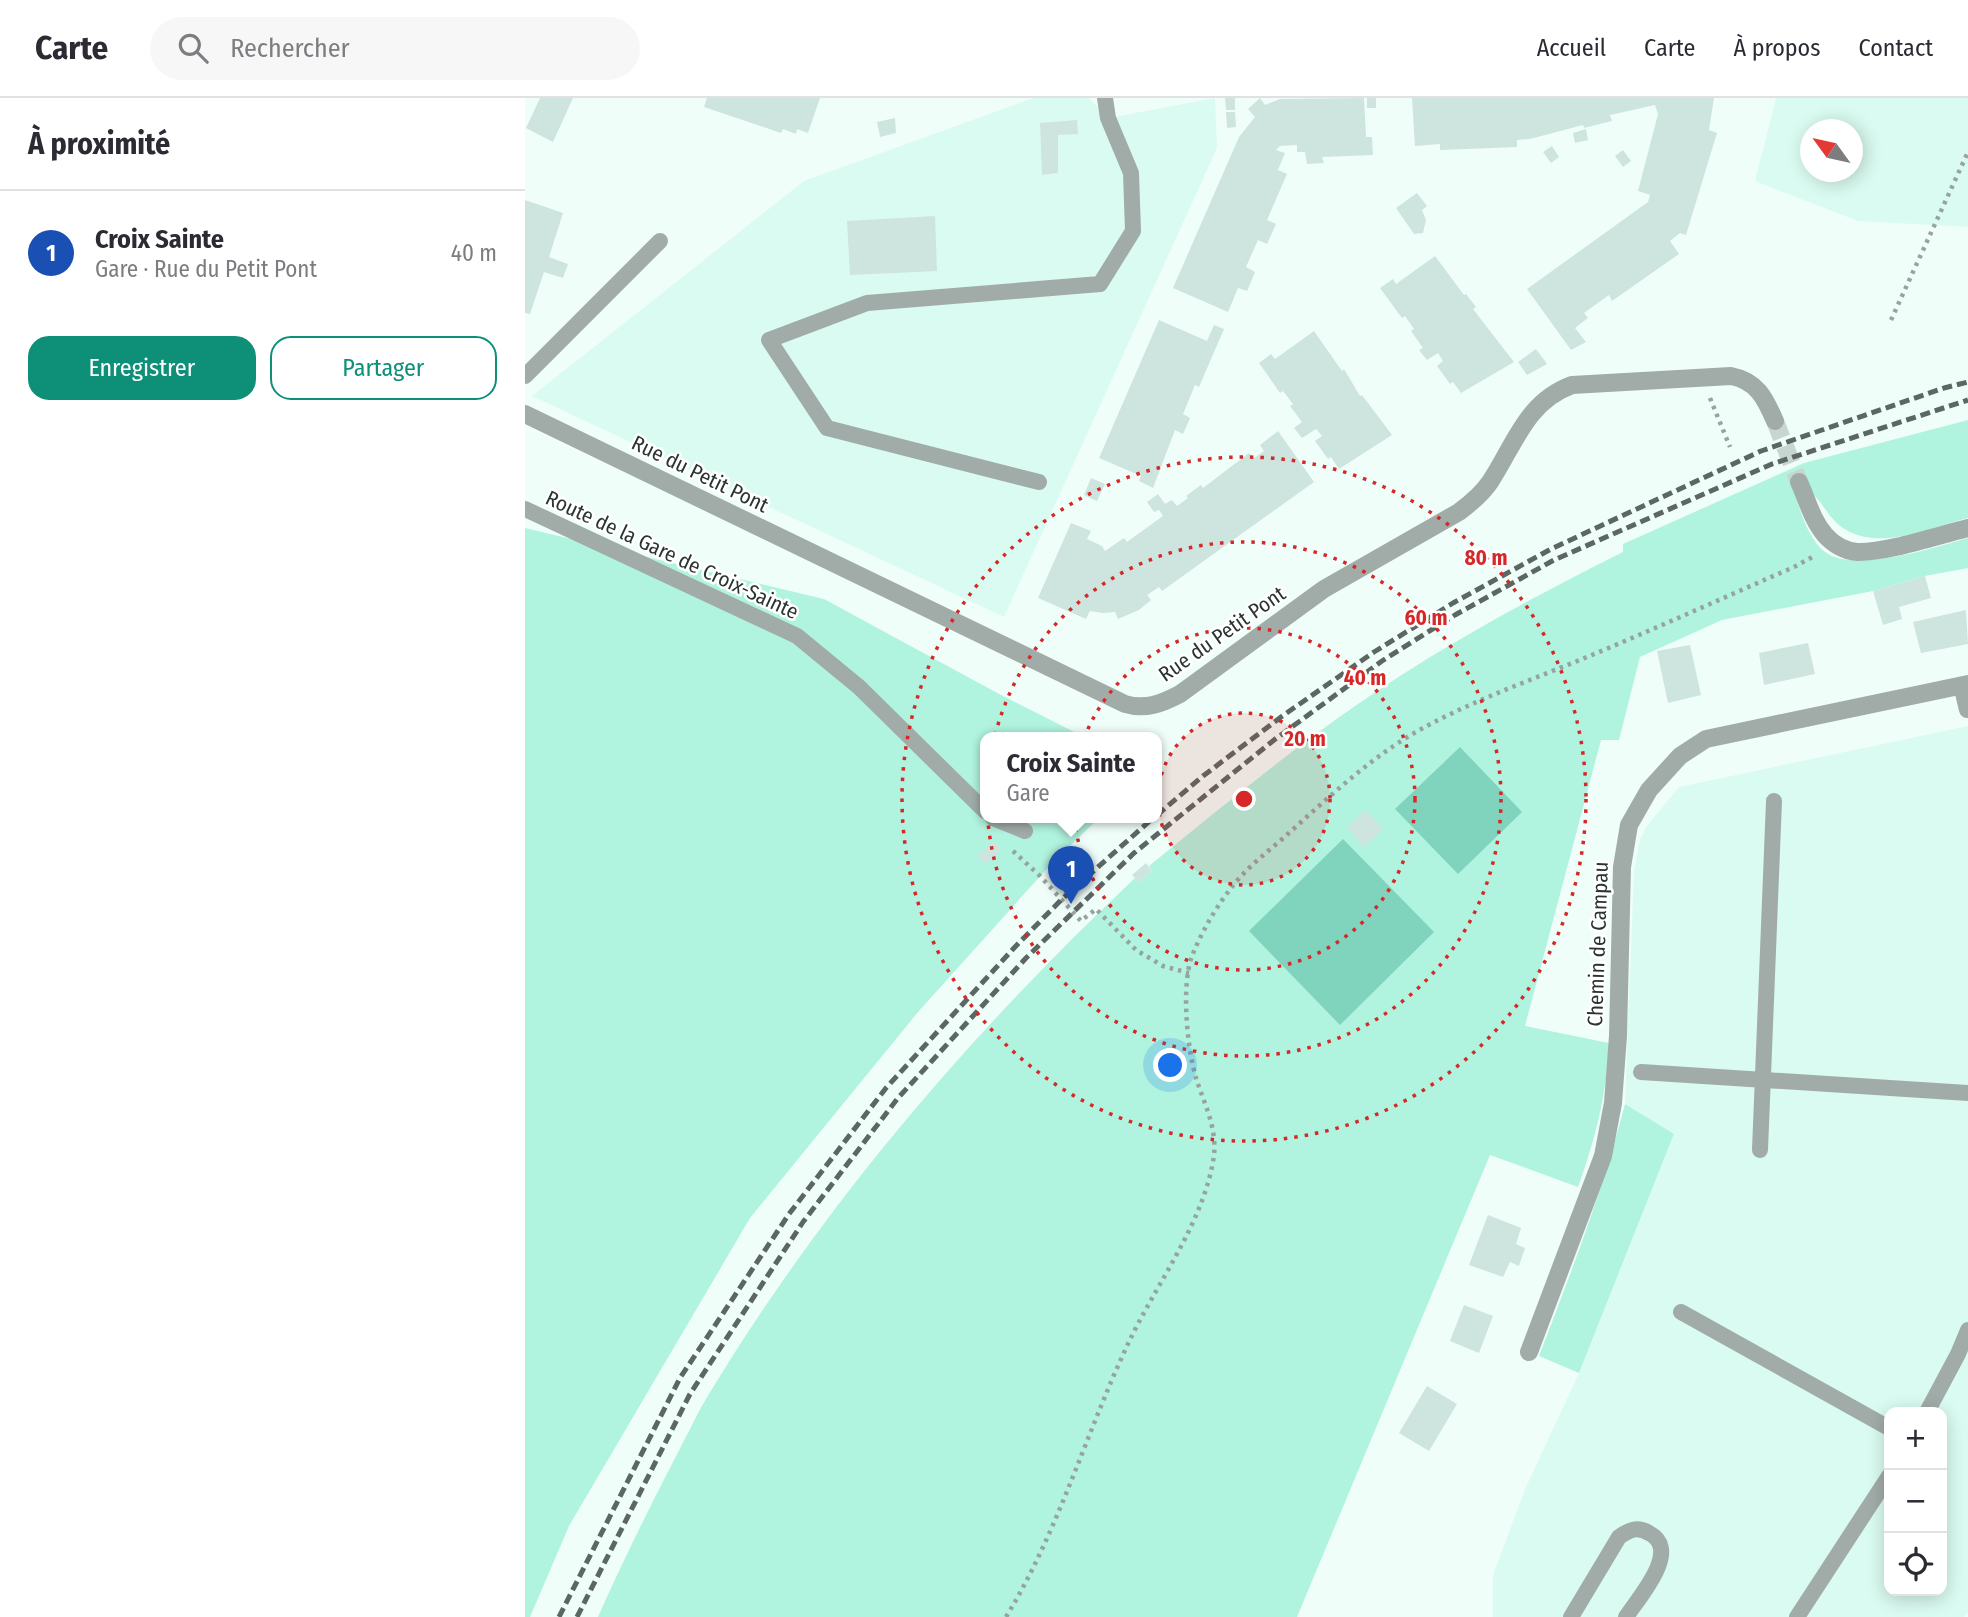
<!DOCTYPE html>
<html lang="fr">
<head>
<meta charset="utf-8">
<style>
	body { margin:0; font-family:"Fira Sans Condensed",sans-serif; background:#f7f7f7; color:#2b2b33 }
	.controls { position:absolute; right:21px; bottom:21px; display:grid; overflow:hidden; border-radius:14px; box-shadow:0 4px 18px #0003 }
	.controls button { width:63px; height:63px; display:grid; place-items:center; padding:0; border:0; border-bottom:2px solid #e1e1e2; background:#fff; color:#2b2b33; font:35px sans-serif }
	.compass { position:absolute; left:1275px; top:21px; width:63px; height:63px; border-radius:50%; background:#fff; box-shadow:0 4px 18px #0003; rotate:303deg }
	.you { position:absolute; left:646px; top:968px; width:24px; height:24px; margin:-18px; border:5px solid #fff; border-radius:50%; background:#1a73e8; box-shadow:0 0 0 10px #1a73e833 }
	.badge { display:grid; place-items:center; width:46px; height:46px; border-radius:50%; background:#0e9078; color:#fff; font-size:23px; font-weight:700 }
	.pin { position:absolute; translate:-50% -58px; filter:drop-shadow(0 2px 4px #0008) }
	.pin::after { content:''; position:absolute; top:37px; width:24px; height:21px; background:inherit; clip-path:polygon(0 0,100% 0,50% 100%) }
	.popup { position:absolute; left:455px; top:634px; width:182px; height:91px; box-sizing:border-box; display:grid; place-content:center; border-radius:14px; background:#fff; filter:drop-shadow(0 2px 5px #0005); font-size:23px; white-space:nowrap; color:#7c7c81 }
	.popup b { font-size:26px; color:#2b2b33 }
	.popup::after { content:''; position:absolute; left:50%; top:100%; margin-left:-14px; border:14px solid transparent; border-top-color:#fff }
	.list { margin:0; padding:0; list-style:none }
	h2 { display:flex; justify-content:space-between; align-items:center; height:91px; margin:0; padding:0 28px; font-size:30px }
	h2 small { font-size:23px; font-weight:400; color:#7c7c81 }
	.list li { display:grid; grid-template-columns:46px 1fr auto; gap:21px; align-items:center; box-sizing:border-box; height:126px; padding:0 28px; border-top:2px solid #e1e1e2 }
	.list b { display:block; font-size:26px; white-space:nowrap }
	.list p { margin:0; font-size:23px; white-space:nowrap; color:#7c7c81 }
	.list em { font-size:23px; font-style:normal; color:#7c7c81 }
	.actions { display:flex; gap:14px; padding:21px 28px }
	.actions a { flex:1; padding:16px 0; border:2px solid #0e9078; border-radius:21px; text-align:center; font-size:24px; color:#0e9078 }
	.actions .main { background:#0e9078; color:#fff }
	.icon { flex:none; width:38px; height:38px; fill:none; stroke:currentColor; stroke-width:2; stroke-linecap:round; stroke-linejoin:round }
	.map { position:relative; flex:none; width:1443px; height:1519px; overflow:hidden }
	header { display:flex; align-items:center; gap:42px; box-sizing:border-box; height:98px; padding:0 35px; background:#fff; border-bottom:2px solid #e1e1e2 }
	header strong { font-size:33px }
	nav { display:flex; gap:38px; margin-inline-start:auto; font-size:24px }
	.search { width:490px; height:63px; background:#f7f7f7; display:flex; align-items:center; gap:18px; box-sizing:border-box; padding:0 24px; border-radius:38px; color:#7c7c81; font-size:26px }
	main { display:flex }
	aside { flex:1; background:#fff }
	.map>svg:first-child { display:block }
	.built { fill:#dafbf1; fill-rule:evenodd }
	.green { fill:#b0f3df }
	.water { fill:#80d3bc }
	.building { fill:#cde5de }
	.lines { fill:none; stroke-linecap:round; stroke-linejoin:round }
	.street-tunnel { stroke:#c8d6d1; stroke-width:18; stroke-dasharray:18 9; stroke-linecap:butt }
	.path { stroke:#97a39f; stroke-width:4.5; stroke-dasharray:3.5 5; stroke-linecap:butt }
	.lane { stroke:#a1aca8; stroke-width:16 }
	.street { stroke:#a1aca8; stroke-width:18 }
	.rail { stroke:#5c6764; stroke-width:5; stroke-dasharray:10 5; stroke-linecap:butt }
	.ring { fill:none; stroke:#d62828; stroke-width:3.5; stroke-dasharray:3.5 7 }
	.labels { text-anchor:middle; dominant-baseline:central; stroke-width:5; stroke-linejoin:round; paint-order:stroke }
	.street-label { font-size:21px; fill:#2a3431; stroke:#fff }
	.centre { fill:#d62828; stroke:#fff; stroke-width:3.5 }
	.ring-label { font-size:21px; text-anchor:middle; font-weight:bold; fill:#d62828; stroke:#fff; stroke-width:5; stroke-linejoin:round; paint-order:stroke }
</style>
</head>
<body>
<header>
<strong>Carte</strong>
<div class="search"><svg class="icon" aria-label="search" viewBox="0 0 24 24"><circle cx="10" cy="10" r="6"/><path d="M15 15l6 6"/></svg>Rechercher</div>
<nav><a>Accueil</a><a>Carte</a><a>À propos</a><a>Contact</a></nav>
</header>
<main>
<aside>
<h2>À proximité<small></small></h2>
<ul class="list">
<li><span class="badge" style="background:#1a4fb4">1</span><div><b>Croix Sainte</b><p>Gare · Rue du Petit Pont</p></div><em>40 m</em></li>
</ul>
<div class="actions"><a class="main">Enregistrer</a><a>Partager</a></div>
</aside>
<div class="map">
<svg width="1443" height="1519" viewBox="0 0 1443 1519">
	<rect width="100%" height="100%" fill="#f0fef9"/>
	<path class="built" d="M508 0H564L583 20 690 0 692 50 479 519 7 298 279 83Z
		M1251 0H1443V129L1333 123 1230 83ZM1286 32H1328V74H1286Z
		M1443 628V1514L1439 1519H968V1477L1001 1389 1054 1275 1149 1037 1100 1006 1109 772 1115 742 1121 729 1154 689ZM1364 1314H1417V1493H1364Z"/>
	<path class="green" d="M1443 322V420C1404 430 1350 456 1314 427 1303 418 1297 404 1286 394 1282 390 1273 388 1267 386 1274 408 1281 439 1300 454 1329 476 1411 449 1443 440V470L1400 478 1348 493 1197 522 1115 559 1094 642H1076L1000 928 1084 945C1082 996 1070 1042 1053 1089L965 1057 772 1519H73C97 1465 122 1414 149 1362 161 1340 171 1317 184 1296 301 1103 446 935 610 780L614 784 627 773 624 768C705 702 786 635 875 578 947 532 1022 492 1098 454V446L1279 365Z
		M0 430 299 501 476 597 561 640H460V720H574L528 764 393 914 225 1120 44 1428 5 1519H0Z
		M1100 1006 1149 1036 1054 1275 1014 1258C1046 1175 1078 1092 1100 1006Z"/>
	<path class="water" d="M935 649 997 714 933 776 870 711Z
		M818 741 909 834 815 927 724 833Z"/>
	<path class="building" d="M15 0H48L28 44 1 30Z
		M182 0H295L283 35 272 31 271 36 258 31 256 35 179 9Z
		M700 0H710V12H701Z
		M735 0 740 7 755 1 839 0 841 39H847L848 57 797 59 799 65 782 66 780 54H772V47L755 48 751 52 760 55 753 72 762 76 742 122 751 126 742 146 733 142 721 169 730 174 722 193 713 190 703 214 648 190 714 39 730 19 723 11Z
		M842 0H851V10H842Z
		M887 0H1189L1184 32 1192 35 1161 137 1155 135 1145 143 1154 156 1087 203 1084 197 1059 215 1063 220 1050 230 1061 244 1046 252 1002 191 1123 104 1125 97 1113 93 1133 16 1130 7 1085 17 1087 23 1059 30 1058 27 1005 41 992 42V49L915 52V46L890 48Z
		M701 14H710L711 29 702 30Z
		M370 20 371 35 355 39 352 24Z
		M552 22 553 36 533 37V75L517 77 515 25Z
		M1061 31 1063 42 1050 45 1048 35Z
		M1027 48 1034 59 1026 65 1018 54Z
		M1098 52 1106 63 1098 69 1090 58Z
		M892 95 902 108 897 112 901 122 898 135 889 136 871 110Z
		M0 102 38 115 24 159 43 166 38 180 19 174 5 216 0 215Z
		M410 118 412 173 325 177 322 123Z
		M910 158 939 197 941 196 951 209 948 211 989 264 936 295 928 284 925 286 912 268 918 263 913 255 902 262 894 252 898 250 886 233 889 231 880 218 877 220 855 190 868 181 871 186Z
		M634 222 682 243 689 227 699 231 674 289 670 287 658 316 665 320 658 336 650 332 628 390 614 383 616 378 574 360Z
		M789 233 817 273 819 271 835 298 837 297 867 337 814 371 806 359 803 361 790 343 797 338 791 331 777 340 769 330 777 324 765 308 768 306 758 293 755 295 734 265 746 256 750 261Z
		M1011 251 1022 266 1002 277 993 264Z
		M753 333 789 384 637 493 634 489 622 497 626 502 614 512 593 521 590 514 578 515 565 513 561 521 513 500 546 425 566 433 562 441 577 448 580 453 599 440 602 444 638 418 634 412 629 414 622 404 633 396 640 406 647 402 652 408 663 400 661 398 676 387 678 390 724 355 728 361 739 353 735 347Z
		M566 380 580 386 572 403 559 397Z
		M1400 478 1406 500 1374 509 1377 521 1358 527 1348 493Z
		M1441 512 1443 546 1396 555 1388 524Z
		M1283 545 1290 576 1239 587 1234 555Z
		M1165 547 1176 597 1143 605 1132 553Z
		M840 712 858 731 839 749 822 730Z
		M469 743 476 751 460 766 452 758Z
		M541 751 548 758 535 770 528 764Z
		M621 765 627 773 614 784 607 777Z
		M963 1117 996 1130 991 1146 1000 1150 994 1168 985 1164 978 1179 944 1167Z
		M939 1207 968 1218 954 1255 925 1243Z
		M902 1288 932 1306 904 1353 874 1335Z"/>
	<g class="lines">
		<path class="street-tunnel" d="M1250 323 1274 384"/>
		<path class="path" d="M1366 222 1443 54
			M1185 300 1205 349
			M488 753 515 778 556 823 571 811 611 852 638 868 664 875
			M481 1519C533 1434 560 1338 602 1248 630 1187 680 1124 689 1057 692 1030 679 1005 671 980 662 949 656 888 667 858 679 828 699 795 722 772 735 759 751 747 765 734 803 700 840 665 884 638 940 605 1002 584 1062 559 1132 530 1200 499 1269 469L1291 457"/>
		<path class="lane" d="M0 278 135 143
			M514 384 302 330 244 242 342 205 575 186 608 133 606 75 583 20 580 0
			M0 411 272 538 334 589 460 713
			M1436 587 1442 612
			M468 720 500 733
			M1116 974 1443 995
			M1235 1052 1249 703
			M1156 1214 1364 1330
			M1402 1314 1433 1256 1443 1232
			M1046 1519 1094 1439C1104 1432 1112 1428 1124 1435 1157 1452 1114 1499 1101 1519
			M1272 1519 1364 1378"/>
		<path class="street" d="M0 316 600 606C620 612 636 606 655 596L799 491 934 414C946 405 957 396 965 384 990 346 1001 304 1047 287L1206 278C1232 283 1240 300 1250 323
			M1274 384C1282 401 1287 422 1300 437 1308 446 1320 453 1332 454 1361 455 1414 437 1443 430
			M1004 1254 1078 1058 1088 1005 1093 938 1097 769 1104 727 1124 692 1155 658 1181 641 1443 586"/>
		<path class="rail" d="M632 717 678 678 756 619 849 554 928 505 1026 451 1236 353 1419 290 1443 284
			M34 1519 155 1280 264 1116 361 990 489 850 536 802 628 720
			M52 1519 165 1296 278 1124 373 1000 501 860 609 755 749 642 857 563 930 517 1029 462 1247 366 1443 302"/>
	</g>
	<circle cx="719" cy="701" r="86" fill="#d62828" fill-opacity=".12"/>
	<g class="ring">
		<circle cx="719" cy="701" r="86"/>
		<circle cx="719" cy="701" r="171"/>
		<circle cx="719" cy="701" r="257"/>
		<circle cx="719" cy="701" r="342"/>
	</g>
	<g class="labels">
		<g class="street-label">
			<text transform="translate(175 376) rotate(26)">Rue du Petit Pont</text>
			<text transform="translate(147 457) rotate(25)">Route de la Gare de Croix-Sainte</text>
			<text transform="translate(697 536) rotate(-35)">Rue du Petit Pont</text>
			<text transform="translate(1073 846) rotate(-88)">Chemin de Campau</text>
		</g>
	</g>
	<circle cx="719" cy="701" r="10" class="centre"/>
	<g class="ring-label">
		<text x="961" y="467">80 m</text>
		<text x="901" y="527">60 m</text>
		<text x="840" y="587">40 m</text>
		<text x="780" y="648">20 m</text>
	</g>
</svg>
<div class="controls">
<button>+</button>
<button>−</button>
<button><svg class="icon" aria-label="locate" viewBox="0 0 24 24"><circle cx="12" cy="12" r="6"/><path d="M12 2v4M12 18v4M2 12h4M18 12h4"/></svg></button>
</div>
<svg class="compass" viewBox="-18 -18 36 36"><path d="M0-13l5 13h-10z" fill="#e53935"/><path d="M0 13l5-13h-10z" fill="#7c7c81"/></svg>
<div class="you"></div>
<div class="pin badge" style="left:546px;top:806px;background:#1a4fb4">1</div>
<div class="popup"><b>Croix Sainte</b>Gare</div>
</div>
</main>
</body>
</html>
